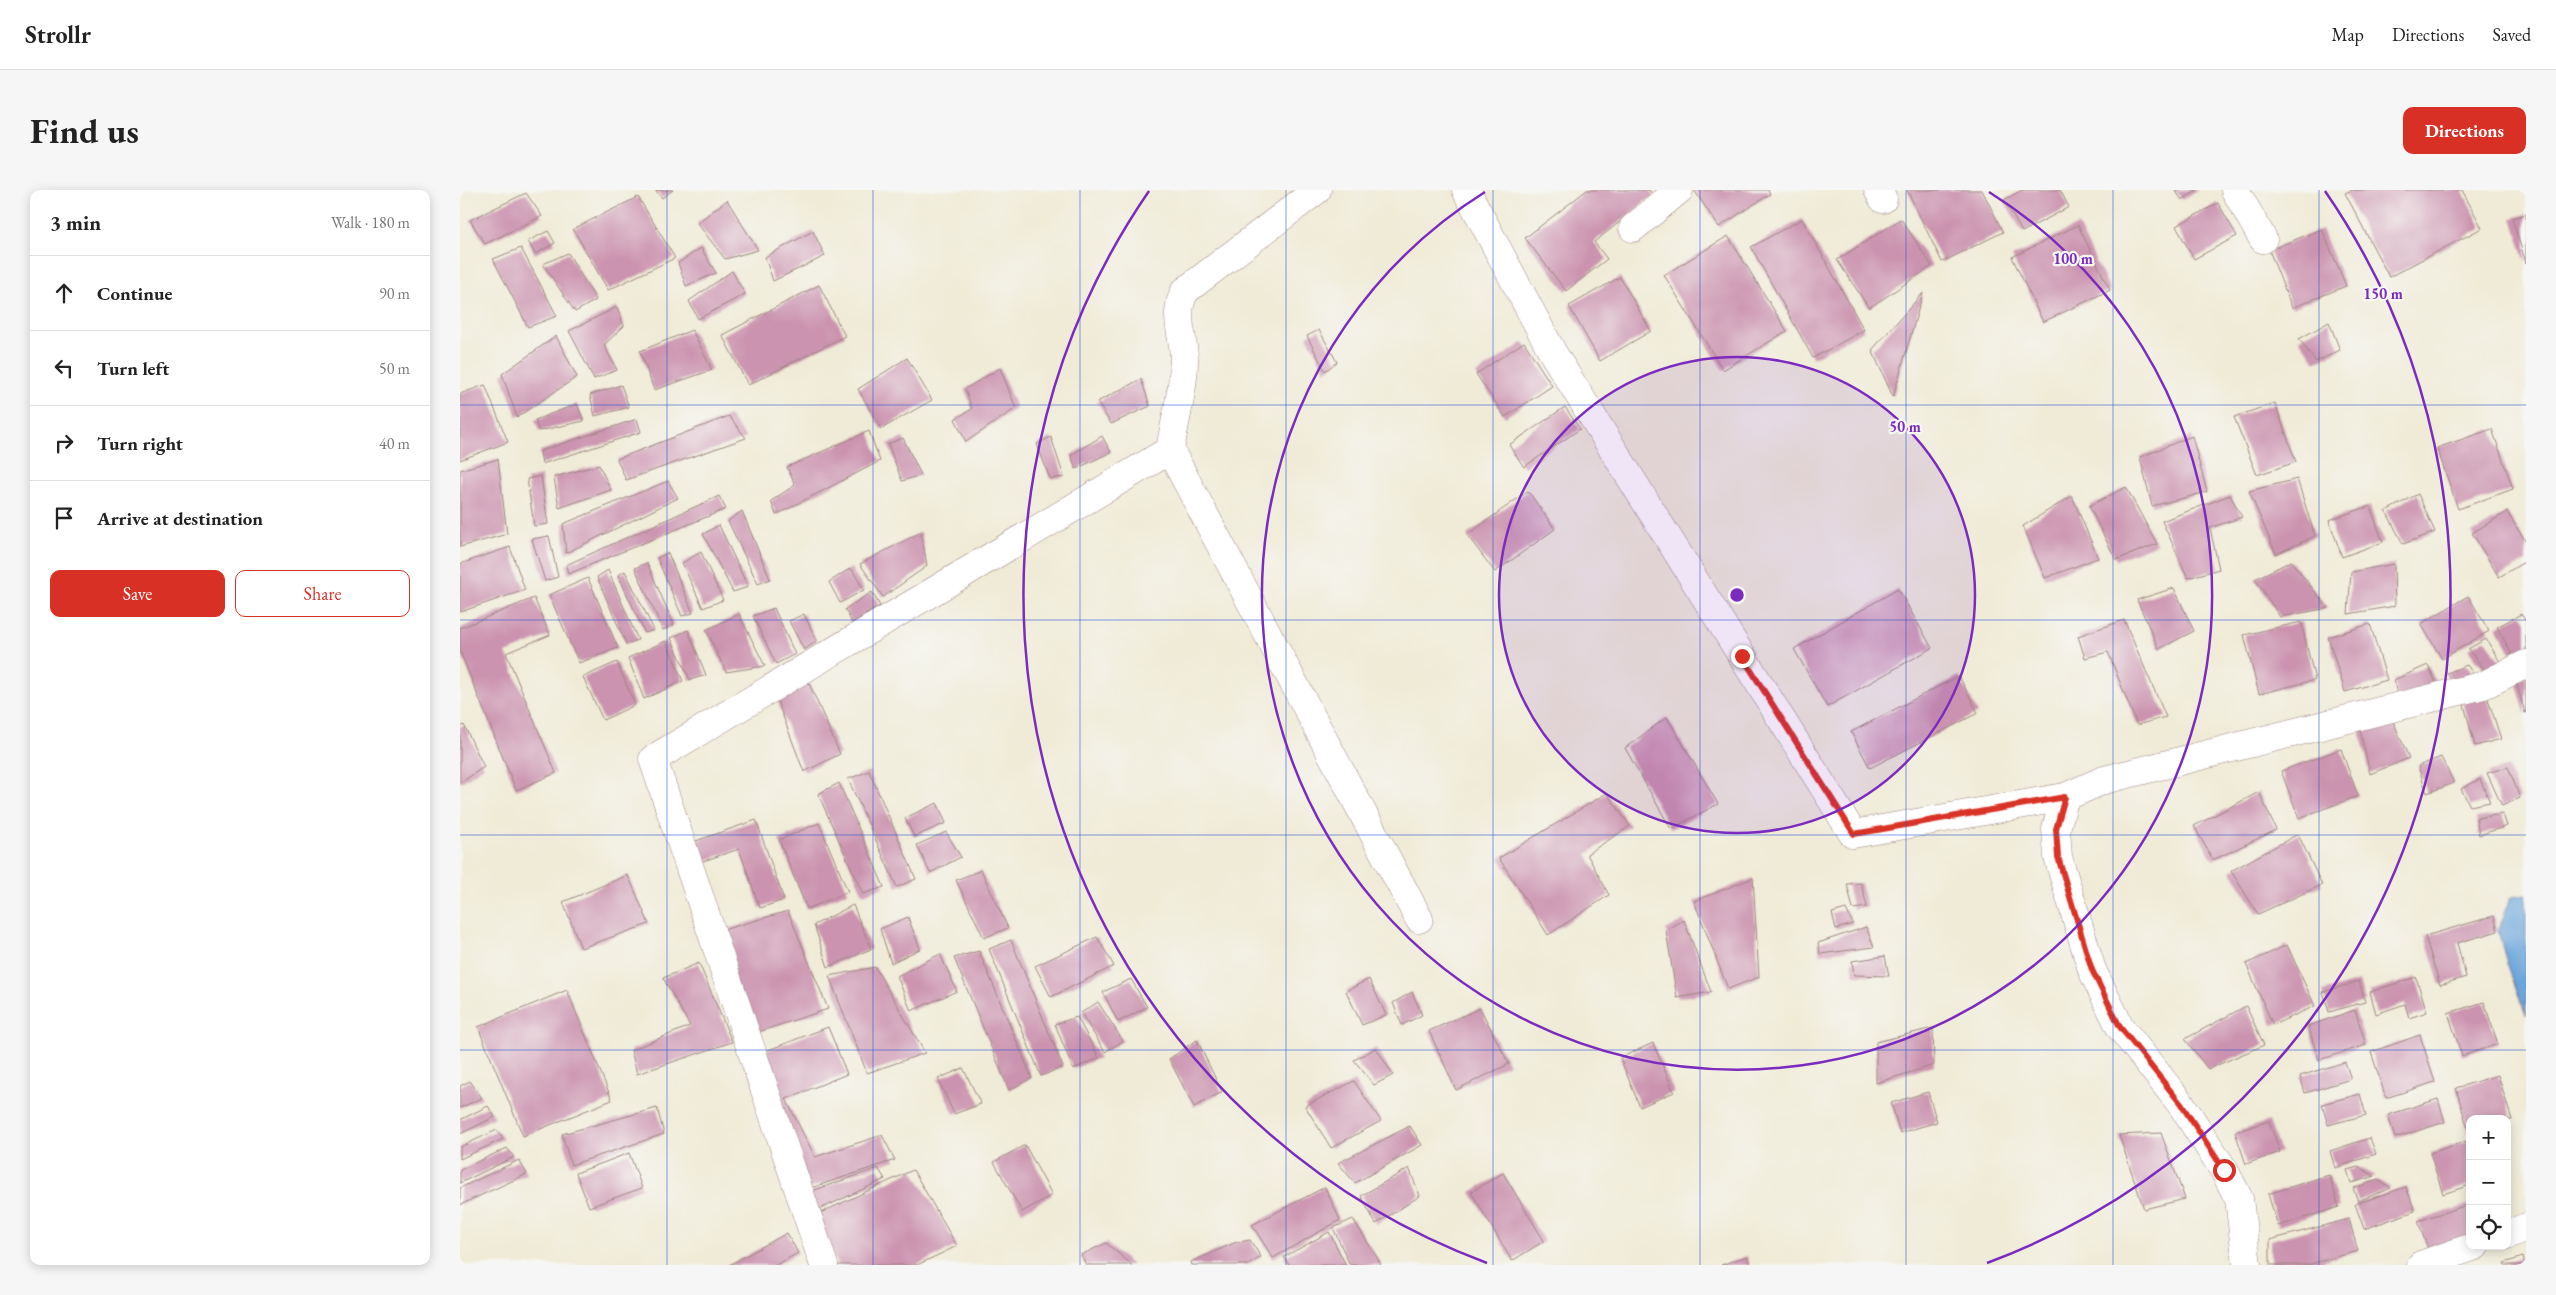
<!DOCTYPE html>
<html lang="en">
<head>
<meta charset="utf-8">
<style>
	body { margin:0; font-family:"EB Garamond",serif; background:#f6f6f6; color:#222 }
	.controls { position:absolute; right:15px; bottom:15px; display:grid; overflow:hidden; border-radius:10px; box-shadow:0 2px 12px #0003 }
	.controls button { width:45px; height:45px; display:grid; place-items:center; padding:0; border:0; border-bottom:1px solid #e0e0e0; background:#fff; color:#222; font:25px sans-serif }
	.stop { position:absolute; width:15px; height:15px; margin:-11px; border:4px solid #d93025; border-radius:50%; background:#fff }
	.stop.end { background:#d93025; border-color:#fff; box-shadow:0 1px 5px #0008 }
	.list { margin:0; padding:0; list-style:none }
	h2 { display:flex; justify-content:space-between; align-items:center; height:65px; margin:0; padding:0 20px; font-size:21px }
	h2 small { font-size:16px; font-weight:400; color:#767676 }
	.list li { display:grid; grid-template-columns:32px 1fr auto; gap:15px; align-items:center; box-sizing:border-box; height:75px; padding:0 20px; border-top:1px solid #e0e0e0 }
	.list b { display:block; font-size:19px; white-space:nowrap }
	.list em { font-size:16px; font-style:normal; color:#767676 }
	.actions { display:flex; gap:10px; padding:15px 20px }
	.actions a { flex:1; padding:11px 0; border:1px solid #d93025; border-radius:10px; text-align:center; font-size:18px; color:#d93025 }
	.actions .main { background:#d93025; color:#fff }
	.icon { flex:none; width:28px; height:28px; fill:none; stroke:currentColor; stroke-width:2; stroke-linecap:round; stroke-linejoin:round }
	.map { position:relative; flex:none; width:2066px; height:1075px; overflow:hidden; border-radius:10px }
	header { display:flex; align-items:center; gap:30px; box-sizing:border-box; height:70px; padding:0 25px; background:#fff; border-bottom:1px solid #e0e0e0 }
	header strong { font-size:24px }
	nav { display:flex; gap:28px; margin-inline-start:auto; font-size:18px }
	.intro { display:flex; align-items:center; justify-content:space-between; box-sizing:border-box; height:120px; padding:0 30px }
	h1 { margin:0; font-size:35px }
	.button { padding:12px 22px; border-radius:10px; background:#d93025; color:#fff; font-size:18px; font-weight:700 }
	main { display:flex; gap:30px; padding:0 30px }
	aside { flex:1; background:#fff; border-radius:10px; box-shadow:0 2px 12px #0003 }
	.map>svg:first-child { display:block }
	.water { fill:#6ba5db; stroke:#5a6283 }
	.building { fill:#cb93af }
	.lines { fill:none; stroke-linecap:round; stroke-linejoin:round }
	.minor-casing { stroke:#9d8581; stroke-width:29 }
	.minor { stroke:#fff; stroke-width:28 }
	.route { stroke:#d93025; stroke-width:6 }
	.grid { fill:none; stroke:#1d4ed8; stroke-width:1; stroke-opacity:0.55 }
	.ring { fill:none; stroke:#7b2cbf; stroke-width:2.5 }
	.centre { fill:#7b2cbf; stroke:#f6f6f2; stroke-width:2.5 }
	.ring-label { font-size:15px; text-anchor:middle; font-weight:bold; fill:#7b2cbf; stroke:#f6f6f2; stroke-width:4.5; stroke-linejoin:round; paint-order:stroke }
</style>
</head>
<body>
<header>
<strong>Strollr</strong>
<nav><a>Map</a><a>Directions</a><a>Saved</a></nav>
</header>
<div class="intro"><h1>Find us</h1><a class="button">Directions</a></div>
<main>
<aside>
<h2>3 min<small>Walk · 180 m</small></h2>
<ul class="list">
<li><svg class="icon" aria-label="ahead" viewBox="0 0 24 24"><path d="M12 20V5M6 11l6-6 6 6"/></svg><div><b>Continue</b></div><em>90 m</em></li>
<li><svg class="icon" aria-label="left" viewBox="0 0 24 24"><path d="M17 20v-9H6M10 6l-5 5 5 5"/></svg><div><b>Turn left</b></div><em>50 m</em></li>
<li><svg class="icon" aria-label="right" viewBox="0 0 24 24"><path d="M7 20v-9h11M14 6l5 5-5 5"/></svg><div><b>Turn right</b></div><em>40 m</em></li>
<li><svg class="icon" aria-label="arrive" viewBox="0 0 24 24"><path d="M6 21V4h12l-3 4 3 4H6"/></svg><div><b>Arrive at destination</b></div></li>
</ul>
<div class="actions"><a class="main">Save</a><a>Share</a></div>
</aside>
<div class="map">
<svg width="2066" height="1075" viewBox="0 0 2066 1075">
	<rect width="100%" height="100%" fill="#f6f6f2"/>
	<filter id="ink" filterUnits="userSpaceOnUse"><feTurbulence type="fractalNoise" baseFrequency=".02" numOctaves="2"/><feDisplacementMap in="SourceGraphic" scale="10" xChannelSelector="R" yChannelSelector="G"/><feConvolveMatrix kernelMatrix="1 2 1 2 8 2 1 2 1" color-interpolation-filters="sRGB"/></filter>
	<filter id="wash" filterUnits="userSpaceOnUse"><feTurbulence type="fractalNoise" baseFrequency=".0096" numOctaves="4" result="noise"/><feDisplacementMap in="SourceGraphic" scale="20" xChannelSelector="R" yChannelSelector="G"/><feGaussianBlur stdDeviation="1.12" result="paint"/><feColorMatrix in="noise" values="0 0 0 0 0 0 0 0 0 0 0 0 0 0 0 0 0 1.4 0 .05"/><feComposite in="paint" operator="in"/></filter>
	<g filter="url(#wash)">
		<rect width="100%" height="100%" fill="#f0ebd7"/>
		<path class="water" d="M2066 705V825L2048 777 2038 741 2051 707Z"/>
		<g id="blocks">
			<path class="building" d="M195 0H213L202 8Z
				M1127 0H1189L1194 5 1134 52 1147 69 1106 101 1065 48Z
				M1234 0H1308L1310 4 1259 37Z
				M1447 0H1522L1543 42 1482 72Z
				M1562 0H1600L1609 17 1562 42 1544 10Z
				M1715 0H1738L1722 10Z
				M1892 0H2002L2022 38 1929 87 1885 3Z
				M66 3 82 26 25 54 10 30Z
				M178 7 215 68 148 100 113 39Z
				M267 10 298 60 265 69 237 33Z
				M1758 13 1777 46 1734 69 1716 36Z
				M2066 24V73L2052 28Z
				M1342 29 1404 140 1353 168 1291 57Z
				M1441 29 1472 76 1409 118 1377 70Z
				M1618 35 1650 100 1583 132 1552 67Z
				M1862 39 1886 96 1832 118 1809 60Z
				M88 41 95 53 75 64 68 51Z
				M353 41 365 66 313 91 305 67Z
				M1268 46 1327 141 1263 180 1204 85Z
				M61 58 97 126 68 137 33 69Z
				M241 58 256 83 226 96 218 73Z
				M108 63 136 110 115 122 83 74Z
				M272 81 285 104 238 129 229 111Z
				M1160 87 1191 141 1140 171 1109 116Z
				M359 95 385 146 288 195 262 145Z
				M1463 103 1433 207 1412 160Z
				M157 117 164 136 144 155 157 180 134 189 109 141Z
				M1869 132 1880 160 1856 172 1839 149Z
				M232 140 252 180 194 200 180 161Z
				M859 140 877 172 865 181 847 146Z
				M96 146 117 187 57 227 42 184Z
				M1064 152 1092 196 1045 227 1016 184Z
				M447 168 472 210 421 239 398 199Z
				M540 178 556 218 506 252 495 229 512 219 505 199Z
				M681 189 690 216 651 234 637 212Z
				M25 195 48 252 0 270V204Z
				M161 195 169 217 135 226 130 205Z
				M1815 213 1836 272 1797 285 1774 227Z
				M117 214 124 231 79 241 75 230Z
				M1105 217 1120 239 1064 277 1049 255Z
				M269 226 286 248 166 290 157 269Z
				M177 229 181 242 82 274 80 261Z
				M2032 239 2053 299 1998 319 1977 258Z
				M409 241 420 271 316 325 311 311 335 295 327 277Z
				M642 246 651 262 616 279 611 265Z
				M1732 246 1747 302 1692 316 1680 267Z
				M591 247 604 287 590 289 577 254Z
				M443 248 461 285 442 291 428 254Z
				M38 269 47 344 0 357V280Z
				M139 275 151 300 99 318 94 287Z
				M81 286 88 334 74 336 67 289Z
				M1837 289 1855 346 1816 364 1789 301Z
				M208 291 218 308 106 363 103 334Z
				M1666 297 1697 354 1656 370 1629 316Z
				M1068 301 1095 339 1035 382 1007 345Z
				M1958 304 1975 342 1943 354 1926 321Z
				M1770 305 1782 327 1750 338 1759 379 1728 388 1702 331Z
				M259 306 266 319 108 384 106 375Z
				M1612 306 1638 368 1585 388 1563 336Z
				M1910 316 1923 352 1882 367 1869 330Z
				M282 321 310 389 298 394 268 331Z
				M2047 322 2066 352V371L2039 387 2012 343Z
				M259 335 288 397 273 402 243 344Z
				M461 342 467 376 423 407 400 374Z
				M89 346 98 387 85 391 72 349Z
				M50 357 65 400 0 422V374Z
				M241 362 263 410 243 418 222 373Z
				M208 363 233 423 222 426 197 368Z
				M1831 371 1868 418 1820 427 1795 389Z
				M187 373 214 435 203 440 175 378Z
				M1934 374 1935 416 1888 424 1891 382Z
				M391 378 404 400 380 413 369 392Z
				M148 380 178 450 166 454 137 387Z
				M165 381 194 440 185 443 158 385Z
				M128 388 158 458 119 473 89 405Z
				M1714 398 1734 441 1699 459 1677 410Z
				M1438 399 1472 458 1367 517 1334 459Z
				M412 402 420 416 392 433 385 419Z
				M2008 406 2029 441 1982 469 1961 434Z
				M74 408 90 445 46 463 96 583 56 600 0 461V438Z
				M314 418 335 464 316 474 293 426Z
				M279 424 305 476 266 482 246 440Z
				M344 424 357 451 344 460 329 431Z
				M2061 424 2066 431V462L2055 470 2037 437Z
				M1664 430 1706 527 1677 535 1648 462 1625 468 1618 446Z
				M1841 432 1855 490 1799 504 1784 445Z
				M1910 434 1927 490 1885 502 1868 447Z
				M228 440 246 485 230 490 211 448Z
				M2026 449 2042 475 2025 480 2008 459Z
				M206 451 223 491 184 509 168 468Z
				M157 472 175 515 143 530 123 487Z
				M1968 475 1979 499 1937 506 1934 490Z
				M2007 475 2017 489 1995 496 1987 483Z
				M345 484 380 564 344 582 315 505Z
				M1499 486 1518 523 1410 578 1391 542Z
				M2066 487V523H2065L2056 491Z
				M2026 503 2041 549 2015 556 2003 511Z
				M1207 527 1258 614 1211 639 1165 558Z
				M1933 531 1949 568 1910 584 1900 540Z
				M4 535 24 577 0 593V537Z
				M1881 559 1898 606 1839 628 1821 581Z
				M1981 567 1994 593 1967 603 1958 576Z
				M2048 577 2060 608 2042 616 2027 583Z
				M409 581 456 689 437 697 388 589Z
				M2020 589 2030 612 2010 616 2001 599Z
				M379 593 424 697 403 704 358 604Z
				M1799 602 1816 640 1753 670 1734 636Z
				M1147 603 1170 636 1127 664 1149 705 1088 745 1039 668Z
				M477 613 486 633 454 647 445 628Z
				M2043 624 2047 636 2019 645 2016 628Z
				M296 630 324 710 300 718 279 659 237 673 230 653Z
				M359 633 388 702 347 719 319 650Z
				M486 642 501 667 470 683 457 655Z
				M1838 644 1862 695 1798 724 1771 681Z
				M521 680 548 738 524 748 496 690Z
				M168 685 189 734 121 758 103 712Z
				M1293 688 1299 787 1268 799 1234 711Z
				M1401 693 1407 717 1393 719 1387 694Z
				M393 715 411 759 368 777 354 735Z
				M1386 719 1393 734 1376 739 1372 723Z
				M328 721 368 819 277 849 259 741Z
				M2034 726 2038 741 1997 753 2006 787 1980 795 1965 746Z
				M448 727 460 759 431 773 420 739Z
				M1224 730 1251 802 1217 808 1206 740Z
				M1406 737 1414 757 1360 764 1358 753Z
				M637 747 654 776 591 807 575 776Z
				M551 750 603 877 581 886 529 759Z
				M1827 755 1855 816 1813 835 1786 774Z
				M519 761 572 888 549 900 494 768Z
				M480 764 497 801 451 821 437 786Z
				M1425 766 1429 786 1394 785 1392 771Z
				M239 773 272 852 177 884 171 860 230 836 203 788Z
				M415 777 465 863 407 883 369 786Z
				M1956 787 1967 822 1949 828 1945 814 1916 824 1910 802Z
				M671 789 687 817 658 832 643 802Z
				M909 789 926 825 902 835 886 801Z
				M1899 791 1905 812 1869 822 1863 802Z
				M107 800 152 910 63 946 18 837Z
				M952 802 962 825 942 835 933 813Z
				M638 812 663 851 645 862 621 823Z
				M2024 812 2038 854 2002 866 1988 823Z
				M1786 816 1804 855 1748 879 1725 849Z
				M1020 818 1049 874 996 900 969 841Z
				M1895 820 1906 855 1859 870 1848 836Z
				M617 827 639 868 613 879 595 834Z
				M368 837 387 884 326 909 355 967 422 945 435 970 333 1004 285 869Z
				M1473 838 1474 875 1416 893V852Z
				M1960 845 1975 892 1926 908 1911 862Z
				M737 850 762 902 734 917 709 869Z
				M1193 853 1214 902 1180 917 1160 868Z
				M916 858 933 885 914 895 894 870Z
				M1885 872 1891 889 1845 903 1840 886Z
				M503 878 521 914 494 924 478 889Z
				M2038 885 2052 930 2010 929 2009 943 1996 898Z
				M10 891 22 908 0 918V896Z
				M894 891 921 931 871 958 845 916Z
				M1468 902 1477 932 1440 943 1431 913Z
				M1900 904 1906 925 1868 935 1862 914Z
				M1978 909 1985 932 1935 948 1928 925Z
				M28 916 35 927 0 944V930Z
				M197 918 204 944 111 975 102 944Z
				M1809 931 1820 962 1786 974 1775 942Z
				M950 936 962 955 895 993 878 973Z
				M37 940 43 949 0 969V957Z
				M1701 943 1725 1009 1684 1019 1659 945Z
				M1910 948 1916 964 1875 978 1870 961Z
				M2010 950V995L1983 1004 1970 963Z
				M565 955 592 1005 562 1022 534 972Z
				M47 958 54 967 0 993V980Z
				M169 963 182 998 129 1017 116 983Z
				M59 970 67 984 0 1015V998Z
				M1898 977 1915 986 1891 993 1887 980Z
				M418 978 425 989 356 1021 349 1002Z
				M949 978 960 1006 916 1034 901 1006Z
				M453 980 497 1056 457 1075H377L356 1025Z
				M1043 983 1084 1051 1052 1071 1011 1002Z
				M1869 985 1879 1017 1818 1036 1808 1004Z
				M1918 990 1931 998 1898 1011 1893 998Z
				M865 997 880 1030 813 1068 792 1035Z
				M1946 997 1955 1021 1904 1039 1895 1014Z
				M2010 1014V1048L1969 1062 1958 1031Z
				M893 1029 921 1074 920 1075H890L873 1038Z
				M1889 1029 1898 1061 1847 1075H1810V1050Z
				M869 1042 886 1075H829L824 1067Z
				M327 1043 338 1063 316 1075H269Z
				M790 1050 801 1067 788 1075H732L731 1072 774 1053Z
				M646 1053 672 1075H626L621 1065Z
				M1287 1066 1290 1075H1261Z
				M2063 1067 2065 1075H2045L2044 1073Z"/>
		</g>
	</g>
	<g filter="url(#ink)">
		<use href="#blocks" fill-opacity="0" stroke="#9d8581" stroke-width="1"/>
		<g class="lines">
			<g class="minor-casing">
				<path id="minor" d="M857 0 725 101C712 126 724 144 724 169 724 199 715 230 710 260L959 729
					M1006 0 1094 165 1393 644 1605 607
					M1418 0 1423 9
					M1775 0 1803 49
					M1173 38 1219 0
					M2047 1045 2066 1037
					M364 1075 193 569 710 260
					M1787 1075 1779 1009 1764 980 1721 914 1660 837 1632 780 1598 667 1596 639 1605 607 1644 590 2024 495 2066 474
					M1961 1075 2015 1056"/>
			</g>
			<use href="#minor" class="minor"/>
		</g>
	</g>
	<g class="lines" filter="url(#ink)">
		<path class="route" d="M1282 466 1394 644 1605 607 1596 639 1598 667 1632 780 1660 837 1721 914 1764 980"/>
	</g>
	<path class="grid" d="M207 0V1075M413 0V1075M620 0V1075M826 0V1075M1033 0V1075M1240 0V1075M1446 0V1075M1653 0V1075M1859 0V1075M0 215H2066M0 430H2066M0 645H2066M0 860H2066"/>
	<circle cx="1277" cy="405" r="238" fill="#7b2cbf" fill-opacity=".12"/>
	<g class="ring">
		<circle cx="1277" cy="405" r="238"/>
		<path d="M1529 2A475 475 0 1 1 1025 2"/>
		<path d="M1027 1073A713 713 0 0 1 689 1M1865 1A713 713 0 0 1 1527 1073"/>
	</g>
	<circle cx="1277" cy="405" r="8" class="centre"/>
	<g class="ring-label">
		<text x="1613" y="74">100 m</text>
		<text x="1923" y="109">150 m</text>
		<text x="1445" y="242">50 m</text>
	</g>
</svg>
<div class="controls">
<button>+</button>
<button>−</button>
<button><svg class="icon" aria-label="locate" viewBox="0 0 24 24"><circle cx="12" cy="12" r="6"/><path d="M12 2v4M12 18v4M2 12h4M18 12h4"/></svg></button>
</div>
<div class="stop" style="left:1764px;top:980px"></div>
<div class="stop end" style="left:1282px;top:466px"></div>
</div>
</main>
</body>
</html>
